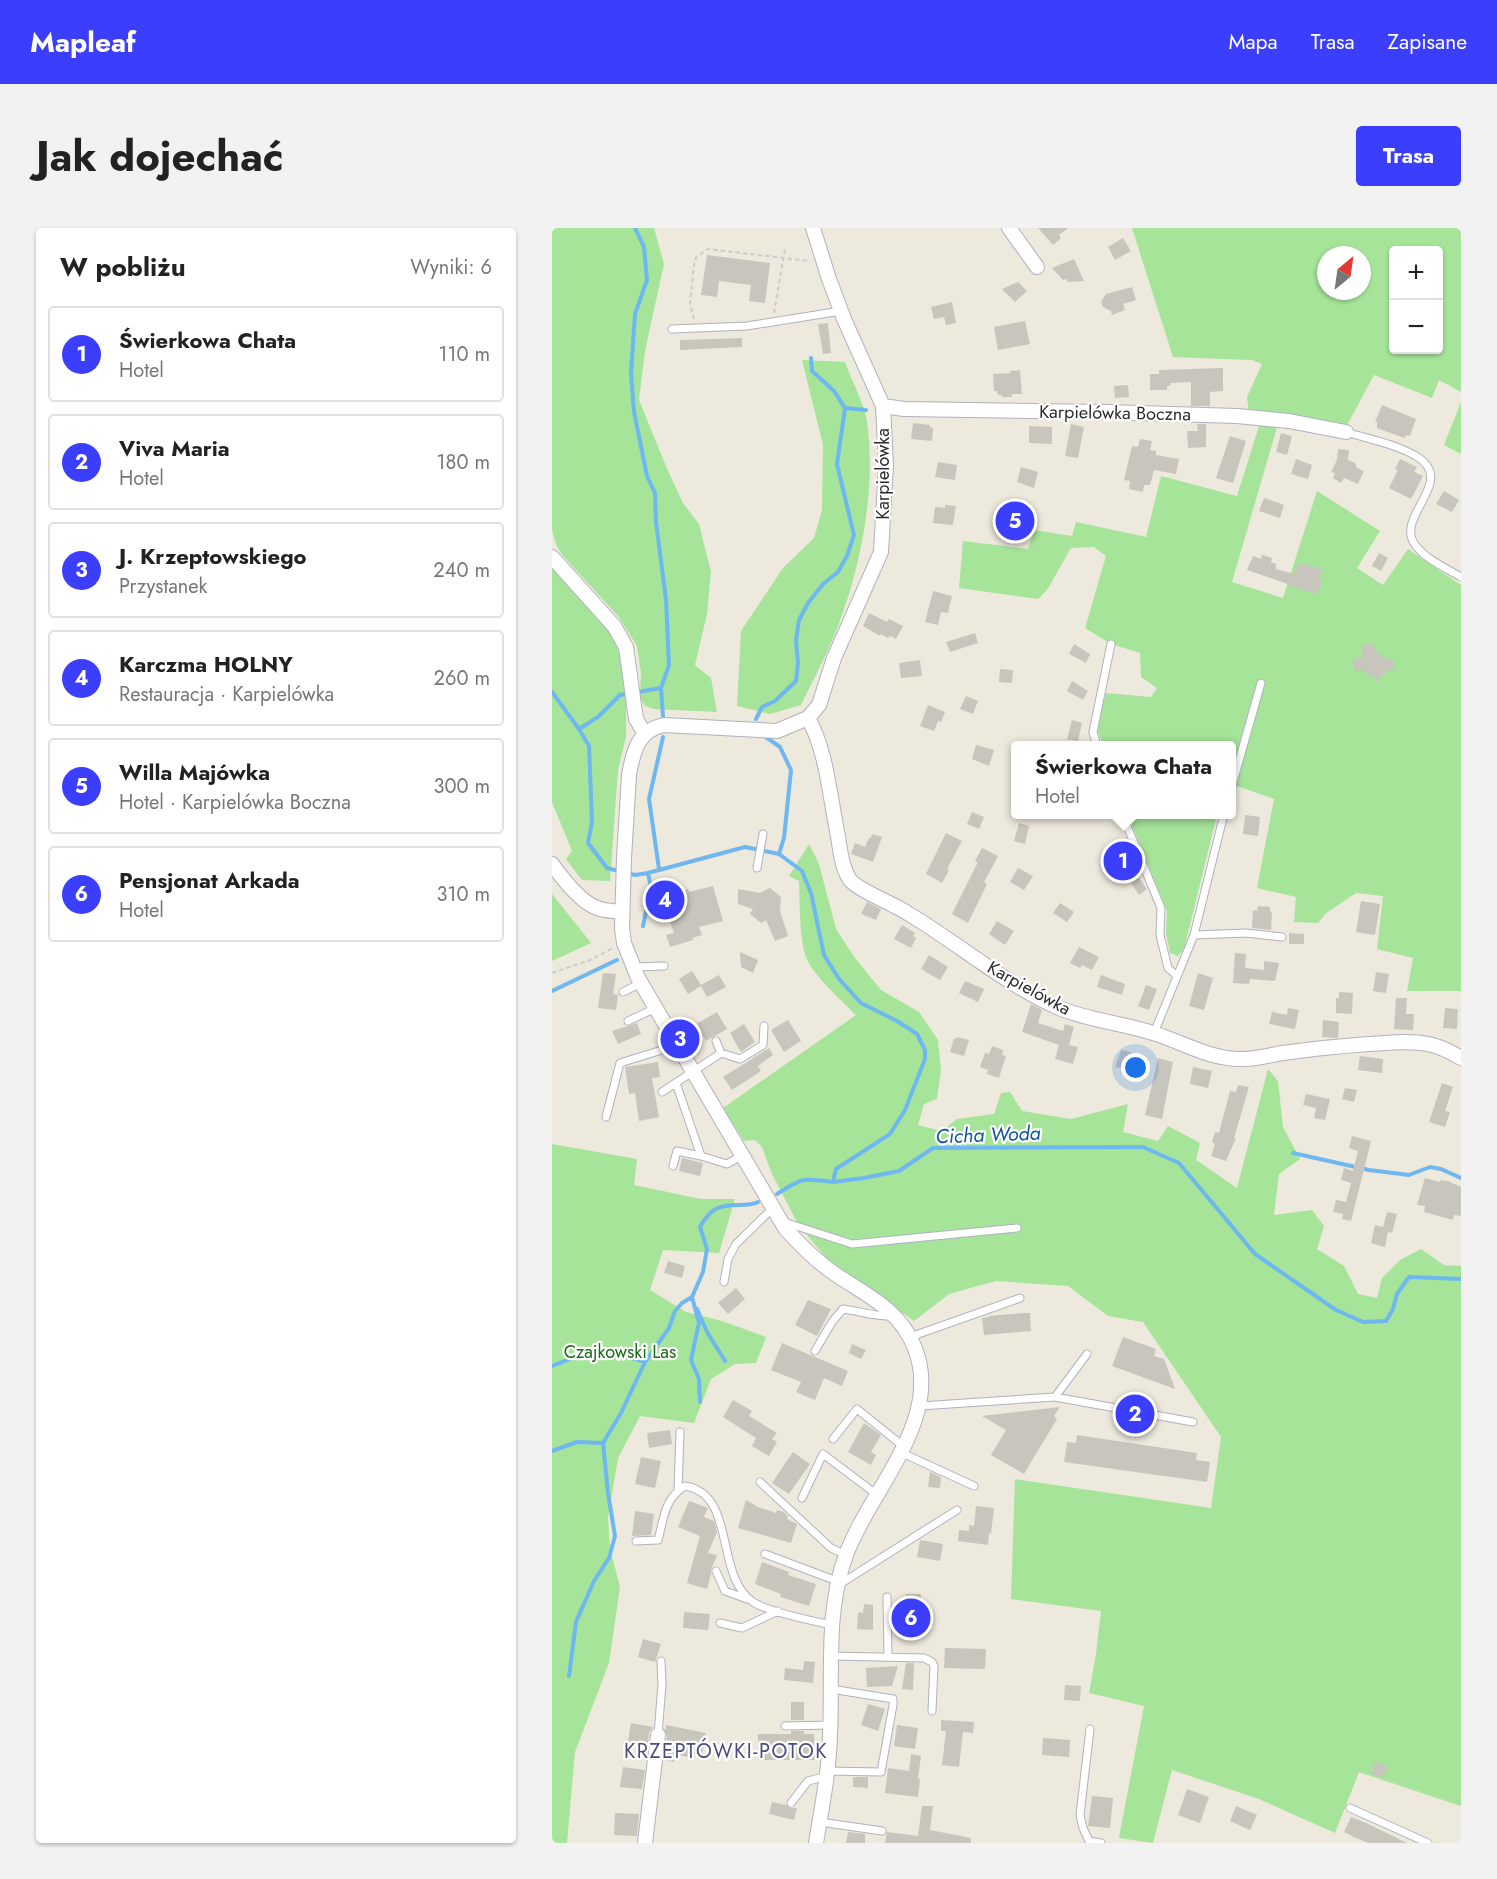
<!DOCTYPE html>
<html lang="pl">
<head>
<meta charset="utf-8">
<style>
	body { margin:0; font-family:Jost,sans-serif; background:#f2f2f2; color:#222 }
	.controls { position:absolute; right:18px; top:18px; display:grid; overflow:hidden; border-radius:6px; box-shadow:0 2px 4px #0004 }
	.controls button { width:54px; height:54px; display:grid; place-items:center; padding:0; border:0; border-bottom:2px solid #e0e0e0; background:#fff; color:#222; font:30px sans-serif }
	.compass { position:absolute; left:765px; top:18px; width:54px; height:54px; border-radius:50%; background:#fff; box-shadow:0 2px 4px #0004; rotate:29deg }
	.you { position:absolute; left:584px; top:840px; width:21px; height:21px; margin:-15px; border:4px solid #fff; border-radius:50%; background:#1a73e8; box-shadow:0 0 0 9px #1a73e833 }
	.badge { display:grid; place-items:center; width:39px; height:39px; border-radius:50%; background:#3b3efc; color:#fff; font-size:20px; font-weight:700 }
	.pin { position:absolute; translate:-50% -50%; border:3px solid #fff; box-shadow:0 2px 6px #0006 }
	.popup { position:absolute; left:459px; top:513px; width:225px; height:78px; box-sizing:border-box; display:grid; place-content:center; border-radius:6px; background:#fff; filter:drop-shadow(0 2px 4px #0005); font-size:20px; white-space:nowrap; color:#767676 }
	.popup b { font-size:22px; color:#222 }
	.popup::after { content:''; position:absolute; left:50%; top:100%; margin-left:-12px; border:12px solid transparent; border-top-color:#fff }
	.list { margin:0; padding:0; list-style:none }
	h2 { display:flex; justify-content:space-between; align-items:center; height:78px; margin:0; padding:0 24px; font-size:26px }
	h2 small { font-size:20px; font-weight:400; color:#767676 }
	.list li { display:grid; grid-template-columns:39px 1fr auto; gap:18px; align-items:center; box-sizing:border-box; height:96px; margin:0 12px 12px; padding:0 12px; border:2px solid #e0e0e0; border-radius:6px }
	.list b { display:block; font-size:22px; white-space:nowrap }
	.list p { margin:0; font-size:20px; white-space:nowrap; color:#767676 }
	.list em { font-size:20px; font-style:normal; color:#767676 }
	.map { position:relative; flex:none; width:909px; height:1615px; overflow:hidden; border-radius:6px }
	header { display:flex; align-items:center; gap:36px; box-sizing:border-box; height:84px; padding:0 30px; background:#3b3efc; color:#fff }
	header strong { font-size:28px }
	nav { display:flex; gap:33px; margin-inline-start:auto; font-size:21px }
	.intro { display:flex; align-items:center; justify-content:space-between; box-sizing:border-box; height:144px; padding:0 36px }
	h1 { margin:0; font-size:42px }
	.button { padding:15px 27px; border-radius:6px; background:#3b3efc; color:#fff; font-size:21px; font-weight:700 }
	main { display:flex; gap:36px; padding:0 36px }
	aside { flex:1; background:#fff; border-radius:6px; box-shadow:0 2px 4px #0004 }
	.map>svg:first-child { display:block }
	.green { fill:#a5e499; fill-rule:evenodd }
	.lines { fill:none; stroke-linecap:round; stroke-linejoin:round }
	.stream { stroke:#6fb7f0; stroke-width:4 }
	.building { fill:#c8c5bc }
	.lane-casing { stroke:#b1b1bf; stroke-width:9 }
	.street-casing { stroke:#b1b1bf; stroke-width:16 }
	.path { stroke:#ccc; stroke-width:2; stroke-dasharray:4.5 3; stroke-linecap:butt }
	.lane { stroke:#fff; stroke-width:7 }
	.street { stroke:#fff; stroke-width:14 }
	.labels { text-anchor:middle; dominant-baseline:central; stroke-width:4.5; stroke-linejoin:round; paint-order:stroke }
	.street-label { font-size:18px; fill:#2b2b2b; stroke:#fff }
	.park-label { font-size:18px; fill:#1c6919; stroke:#fff }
	.water-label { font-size:20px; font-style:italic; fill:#0c539e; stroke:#fff }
	.neighbourhood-label { font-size:20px; letter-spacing:1.5px; fill:#4a4b7c; stroke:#fff }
</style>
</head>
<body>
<header>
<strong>Mapleaf</strong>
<nav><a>Mapa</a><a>Trasa</a><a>Zapisane</a></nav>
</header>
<div class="intro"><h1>Jak dojechać</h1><a class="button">Trasa</a></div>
<main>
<aside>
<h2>W pobliżu<small>Wyniki: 6</small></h2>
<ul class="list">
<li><span class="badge">1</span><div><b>Świerkowa Chata</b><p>Hotel</p></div><em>110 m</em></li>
<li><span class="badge">2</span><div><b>Viva Maria</b><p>Hotel</p></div><em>180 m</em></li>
<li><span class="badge">3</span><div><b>J. Krzeptowskiego</b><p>Przystanek</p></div><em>240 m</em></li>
<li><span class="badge">4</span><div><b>Karczma HOLNY</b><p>Restauracja · Karpielówka</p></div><em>260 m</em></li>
<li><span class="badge">5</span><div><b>Willa Majówka</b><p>Hotel · Karpielówka Boczna</p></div><em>300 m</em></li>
<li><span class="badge">6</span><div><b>Pensjonat Arkada</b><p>Hotel</p></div><em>310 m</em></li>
</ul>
</aside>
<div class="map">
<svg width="909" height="1615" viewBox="0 0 909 1615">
	<rect width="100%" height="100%" fill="#ede9dd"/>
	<path class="green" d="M0 0H102L112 36 93 123 87 172 116 243 131 275 147 296 159 344 155 386 143 437 159 450 165 484 101 481 93 478 88 470 89 445 85 418 66 388 11 328 4 317 0 302Z
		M580 0H909V164L887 152 880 170 822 147 794 199 697 184 695 169 710 136 700 132 621 129ZM842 22H886V122H842ZM774 27H810V63H774Z
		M250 132 293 134C299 151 313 177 315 194 325 265 307 350 279 415 270 436 259 456 249 477L218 486 185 478 189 403 231 340 262 310 270 282 271 217Z
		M909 174V226L892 217Z
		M708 195 726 196 680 354 731 370 765 263 828 303 805 340 831 357 856 321 909 357V763H855L861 730 825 721 831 668 804 665 773 686 766 695 742 694 744 669 705 660 722 571 679 556V518L551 517 545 501 554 465 599 469 605 460 589 449 588 425 559 416 533 400 554 328 542 319 519 320 495 362 486 371 407 360 411 313 476 321 482 302 520 308 524 294 594 309 609 248 685 268Z
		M0 340 46 387 58 403 67 424 74 463V509L66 542 58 653 30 652 14 631 20 623 0 574Z
		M576 587H665L632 721 626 728 618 725 614 705 615 683Z
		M257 616 267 636 284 701 303 730 329 762 367 784 386 812 389 842 385 871 372 876 366 897 390 903 405 891 442 886 449 865 458 864 470 883 519 891 576 876 571 904 606 913 616 898 648 915 644 932 685 960 716 841 726 853 731 899 748 931 727 946 722 987 760 982 772 998 765 1021 792 1038 806 1066 825 1070 830 1050 848 1032 869 1021 892 1037 909 1038V1578L807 1544 783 1605 707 1571 620 1542 601 1615 567 1610 592 1478 537 1465 544 1426 549 1383 459 1371 463 1251 659 1280 669 1209 591 1094 556 1088 516 1058 444 1053 397 1066 362 1093 274 1030 246 996 220 946 210 919 203 912 192 913 171 880 304 787C291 774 260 746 254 729 247 708 248 676 247 653L237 648Z
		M0 666 39 715 0 733Z
		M0 916 85 931 82 957 149 971H183L167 1025 111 1022 98 1062 134 1084 170 1093 214 1109 204 1135 183 1136 159 1151 142 1195 88 1188 66 1230 56 1289 58 1321 68 1359 57 1435 23 1524 15 1615H0Z"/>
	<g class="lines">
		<path class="stream" d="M83 0 92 19 95 52 83 86 79 145 82 184 95 248 103 265 104 294 114 372 117 437 109 460 111 488
			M293 180 314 182
			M0 464 27 501 37 518 40 594 36 615 55 640 83 647 96 645 193 619 227 626 250 643 259 665 272 727 287 751 309 775 345 793 365 806 373 822V831L353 882 338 906 284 941 281 954 312 950 347 943 381 920 591 919 627 935 703 1026 784 1082 811 1094 834 1093 841 1081 845 1066 857 1049 909 1051
			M204 491 210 479 223 473 244 453 246 435 244 413 247 392 256 375 271 356 286 344 295 328 302 307 285 236 293 180 282 163 260 143 259 130
			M27 501 46 489 68 467 109 460
			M211 507 228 519 239 542 232 610 227 626
			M107 641 97 571 111 509
			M91 698 99 660 96 645
			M0 763 65 732
			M741 925 817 942 857 947 878 939 889 941 909 950
			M225 966C252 949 249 950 281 954
			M140 1069 147 1095 139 1132 147 1151 148 1174
			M145 1081 155 1104 173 1133
			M0 1138 33 1125H64L93 1134
			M0 1223 25 1214 51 1215 69 1185 93 1134 117 1100 123 1083 130 1075 140 1069 151 1044 155 1021 148 999C158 981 166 977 187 977 194 977 200 977 206 974
			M17 1448 24 1394 42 1353 57 1330 63 1308 56 1265 51 1215"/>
	</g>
	<path class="building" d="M486 0H516L507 7 509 10 501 17Z
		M571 10 579 23 563 32 556 19Z
		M155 27 218 35 213 75 197 73 199 57 167 53 165 69 149 67Z
		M522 31 532 53 516 54 514 51 511 52 500 40Z
		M466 54 475 63 463 74 450 61Z
		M580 59 584 72 571 76 573 82 560 87 559 83 551 79 549 74 554 66Z
		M400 74 404 95 394 97 392 89 382 91 379 79Z
		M473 93 478 116 446 122 442 99Z
		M276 95 279 125 271 126 266 96Z
		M190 110V119L128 122V112Z
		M671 140V163L658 164V178H639V154L618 155V158H615V162H598V146H607V142Z
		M468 142 470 166H460V169H450V167H446L445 163H442L441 146 458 145V143Z
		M576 157 577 169 563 170 562 158Z
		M830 177 864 191 858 208 855 207 852 210 825 200V194H823Z
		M361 195 378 197V199L381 200 380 213 359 211Z
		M519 196 532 199 526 230 513 228Z
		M645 196H654V219L636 220 635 203H646Z
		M477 198 500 199V216L477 215Z
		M729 205 740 208 735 227 724 224Z
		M678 208 694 213 681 255 664 250Z
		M588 211 600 213 598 222 604 223V227L627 231 624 246 602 242 598 257H592L591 264 577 261 578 253 572 252 580 218 586 219Z
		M786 221 797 222 796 232 803 235 805 240 812 243 806 256 792 250 789 255 781 250 783 245 779 244 785 232Z
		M744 231 760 237 756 251 739 246Z
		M848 231 865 239 862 244 871 248 859 271 837 260 846 242 843 241Z
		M386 234 405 237 403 252 383 249Z
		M469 239 486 244 482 260 465 254Z
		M892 263 907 272 900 284 884 276Z
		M712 270 732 277 728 290 707 283Z
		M393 277 404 278 401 297 381 295 383 279 393 280Z
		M452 279 468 284 467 286 475 288 469 308 454 303 457 294 448 292Z
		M827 325 836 330 829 343 820 338Z
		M710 327 720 330 719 334 724 336V341L743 346 746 335 770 341 767 352 770 353 766 366 736 358V356L695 342 701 328 709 331Z
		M381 363 400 368 396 385 389 384 386 397 373 394Z
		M317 385 335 394 337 391 351 398 344 411 338 408 336 410 329 406 328 408 311 398Z
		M423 405 426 415 398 424 394 414Z
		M821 415 823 423 837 432 841 431 843 441 834 443 827 453 810 442 803 444 801 431 811 429 809 418Z
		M522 416 538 426 534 435 517 426Z
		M368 432 370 448 349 450 347 435Z
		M448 441 461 442 460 455 447 454Z
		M520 453 536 463 531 472 515 463Z
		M414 468 426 473 421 486 408 481Z
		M376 477 393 484 389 494 386 493 382 503 368 498Z
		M520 492 530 495 526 513 515 511Z
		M424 517 442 522 437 538 420 531Z
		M420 584 432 589 427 601 415 596Z
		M693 587 708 589 706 608 691 606Z
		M467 595 477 598 473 616 462 613Z
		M394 605 410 613 395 641 397 642 390 655 374 646Z
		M320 606 330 609 321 634 299 626 303 615 313 619 317 610H319Z
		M430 620 446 628 432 654 435 656 416 695 400 686 426 634 423 633Z
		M570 622 582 638 572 644 561 629Z
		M466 640 481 648 472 662 458 654Z
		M587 650 595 661 587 667 579 655Z
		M161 658 171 693 147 699 150 707 140 710 141 712 118 719 114 707 122 705 115 685 110 687 106 673 118 669 119 666 136 661 137 664Z
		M218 660 229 669 228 683 236 708 223 713 214 692 209 695 198 686 201 681 186 676V661L208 665Z
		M809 673 828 676 823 707 804 704Z
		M315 674 329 681 324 692 309 686Z
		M508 675 522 684 515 694 501 685Z
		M706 678 718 679V683L720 684 719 702 700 700 701 682 705 683Z
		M445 693 462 703 453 717 437 706Z
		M350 697 363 705 361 708 364 710 359 720 342 711Z
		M737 705 752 706V716H737Z
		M527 719 547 729 540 742 530 737 528 740 518 735Z
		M188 724 206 732 201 745 189 739Z
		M683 725 694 726 693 740 712 742V733L727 735 723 753 698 751 697 756 681 755Z
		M377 727 396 739 388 752 369 741Z
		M140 743 149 757 167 747 174 759 155 769 149 758 136 766 127 751Z
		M824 744 837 746 834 765 821 763Z
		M51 745 64 746 61 766 66 767 64 782 46 780Z
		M646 745 661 750 652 782 637 778Z
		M549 747 573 756 570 767 545 759Z
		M413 753 432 761 426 774 407 765Z
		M594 757 605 761 597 782 586 778Z
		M787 764 801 765 800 786 784 785V770H787Z
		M844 770H855L854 786H862L861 802 842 801Z
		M479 776 490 782 486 795 511 803 513 796 522 799 517 817 526 819 521 836 503 831 507 817 470 804Z
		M736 780 747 782 743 801 717 796 720 784 735 787Z
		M893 780 906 781 905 801 891 800Z
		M165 784 175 801 154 813 144 796Z
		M236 792 249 813 232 824 219 802Z
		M771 792 787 794 786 810 770 809Z
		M85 795 89 806 66 816 60 803Z
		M192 796 203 814 189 824 178 805Z
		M405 809 417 812 412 828 398 824 402 810 404 811Z
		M440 818 451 822 450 827 454 828 447 850 435 846 436 842 428 839 433 825 437 826Z
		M217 820 221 827 206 838 209 843 180 862 171 849Z
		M569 822 582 825 578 842 563 839Z
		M808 828 831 831 830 845 806 842Z
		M606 830 621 834 610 891 593 887Z
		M106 834 108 849 100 850 107 889 87 893 83 865 77 866 73 839Z
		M641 839 660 843 656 860 638 856Z
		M890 855 901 859 893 883 898 884 893 899 877 894Z
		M686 857 697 859 682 910H684L674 933 659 928 663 916 660 914 663 904 667 905 678 863 684 864Z
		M793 860 805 862 802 874 790 871Z
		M754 866 778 871 773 892 762 890 764 880 751 877Z
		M800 908 819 913 799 993 790 991 791 986 781 984 784 972 794 974 799 955 789 952 792 940 801 943 806 923 797 920Z
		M130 930 151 935 148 948 127 943Z
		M873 950 888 954V952L896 953 909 959V988L902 987 901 992 872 984 873 978 865 977Z
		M835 984 845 986 840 1005 836 1004 833 1019 819 1015 823 997 831 999Z
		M116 1033 133 1038 130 1050 112 1045Z
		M184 1060 193 1071 176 1086 166 1075Z
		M256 1072 279 1081 265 1108 243 1097Z
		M473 1085H478L479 1103 432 1107 430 1090 437 1089V1088Z
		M571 1109 604 1121 602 1128 612 1131 623 1161 560 1138Z
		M230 1115 296 1143 290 1158 272 1150 263 1172 244 1164 249 1154 219 1142Z
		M300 1116 314 1122 309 1131 297 1125Z
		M181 1172 200 1183 197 1188 225 1205 220 1211 225 1214 217 1228 200 1218 204 1210 171 1189Z
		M508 1179 502 1188 505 1191 472 1246 439 1227 454 1202 430 1188Z
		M312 1195 329 1207 319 1224 324 1227 319 1237 296 1224Z
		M118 1202 120 1216 97 1220 95 1205Z
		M525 1207 645 1225 644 1232 658 1234 655 1254 512 1234 515 1214 524 1215Z
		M241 1224 258 1236 237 1266 220 1255Z
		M89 1229 109 1233 103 1260 83 1256Z
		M378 1244 389 1249 388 1260 376 1259Z
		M194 1272 206 1279 224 1285 225 1282 232 1284 236 1288 235 1291 245 1296 239 1315 186 1300Z
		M137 1273 156 1280 152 1289 162 1293 165 1304 156 1325 165 1327 159 1342V1346L155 1361 135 1355 148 1308 126 1299Z
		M424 1278 442 1280 439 1306 437 1305 436 1317 406 1313 407 1302 417 1303V1297L422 1298Z
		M83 1283 102 1286 99 1307 80 1308Z
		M368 1312 391 1316 388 1333 365 1329Z
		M210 1334 237 1344 236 1347 264 1356 257 1378 228 1369 229 1366 203 1356Z
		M354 1366H369V1388H364V1410H347V1392H355Z
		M312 1376 321 1377V1402L305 1401 306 1384 311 1385Z
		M132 1384 158 1386 156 1402 131 1400Z
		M91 1411 109 1416 103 1434 86 1429Z
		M393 1420 434 1421 433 1441 392 1440Z
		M252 1433 263 1434 261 1455 232 1452 233 1440 251 1442Z
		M354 1435H362L361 1462 350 1461Z
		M346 1438 340 1458 315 1459 314 1440Z
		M513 1457 529 1458 528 1473 512 1472Z
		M239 1474H252V1492H239Z
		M316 1476 333 1481 326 1503 309 1497Z
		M389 1492 422 1494 421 1505 411 1504 407 1539 390 1537 394 1503H389Z
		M79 1495 101 1499 97 1505 96 1516 76 1513Z
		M114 1497 154 1505 150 1527 141 1526V1530L123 1526 122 1534 112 1532 115 1508 112 1501H114Z
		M345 1497 366 1500 363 1521 342 1518Z
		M239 1503H252V1506H262L263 1532H206V1506H239Z
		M491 1510 518 1512 517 1529 490 1527Z
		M359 1526 369 1528 366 1551H368L366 1569 333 1565 336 1540 357 1543Z
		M823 1534 836 1538 831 1550 819 1546Z
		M71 1539 93 1542 90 1561 68 1559Z
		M301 1549H316V1560L301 1559Z
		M635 1561 657 1569 648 1595 626 1587Z
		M540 1568 561 1570 558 1600 536 1598Z
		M220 1574 234 1577 238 1580H245L242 1592 217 1586Z
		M370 1578H381L378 1602 419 1610V1615H333L335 1604 366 1608Z
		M684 1578 705 1587 698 1602 678 1593Z
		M63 1585 87 1586 85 1608 62 1607Z
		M799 1589 814 1595 855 1615H816L802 1609 792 1604Z
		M296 1604 313 1606V1615H294Z"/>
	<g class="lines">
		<g class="lane-casing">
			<path id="lane" d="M120 101 195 98 289 83
				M794 204C817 211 843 216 864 228 907 254 840 289 864 318 875 332 894 340 909 349
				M545 518 541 504 559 416
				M679 561 709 455
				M570 586 609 680 608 707 616 740 625 748
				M205 640 211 606
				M642 707 694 705 730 709
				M82 739 112 738
				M71 764 89 755
				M76 793 104 780
				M602 805 642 707 672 586
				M164 813 169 825 188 831 211 817 212 798
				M110 864 169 825
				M54 889 68 835 126 817
				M149 928 175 936 191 927
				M121 938 125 923 149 928 124 855
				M232 994 300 1016 465 1000
				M172 1054 176 1031 184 1016 221 980
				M358 1109 468 1070
				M263 1123 280 1094 291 1081C307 1083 321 1088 336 1088L339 1085
				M503 1169 641 1194
				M368 1178 503 1169 535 1126
				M281 1211 305 1181 351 1218
				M348 1224 422 1258
				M208 1254 279 1320 294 1327
				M126 1262 128 1204
				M250 1270 271 1226 324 1266
				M84 1313 106 1312C112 1290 112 1271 133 1258 185 1266 162 1348 201 1374 216 1384 261 1393 280 1397
				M213 1326 285 1353
				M164 1343 173 1363 195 1371
				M288 1356 405 1282
				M335 1369 336 1429
				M168 1395 190 1400 226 1383
				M279 1428 372 1430 380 1434 382 1438 380 1483
				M233 1498 278 1497
				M538 1501 528 1587 531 1600 537 1613 549 1615
				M106 1507 110 1456 109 1433
				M275 1543 329 1544 341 1477V1471L279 1461
				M239 1575 256 1553 275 1548
				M798 1580 876 1615
				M268 1594 330 1603"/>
		</g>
		<g class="street-casing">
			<path id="street" d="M261 0 277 51 292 91 331 178 334 237 329 324 282 430 267 477 256 490 225 503 112 497C86 502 81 524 77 547L72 630 70 700 72 715 86 750 233 1000C248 1017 264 1033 283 1046 314 1067 347 1081 362 1118 393 1191 318 1261 294 1327 273 1384 281 1446 278 1507 277 1543 270 1579 264 1615
				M457 0 485 39
				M331 178 352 181 555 184 685 188 737 193 794 204
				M0 329 62 398 74 419 84 491 93 506
				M256 490C275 523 278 571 286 608 288 622 290 640 298 652 306 662 344 677 357 686 407 716 453 756 507 780 538 793 572 795 604 806 632 815 660 832 690 831 704 831 718 827 731 825 760 821 788 818 817 816 836 815 857 812 876 816 888 818 899 824 909 830
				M0 636C10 650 29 674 45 680 53 683 62 683 70 684
				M93 1615 106 1507"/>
		</g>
		<path class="path" d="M222 85 233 21
			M142 91 138 76 142 37 144 29 156 21 257 33
			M0 745 38 732 61 720"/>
		<use href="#lane" class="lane"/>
		<use href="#street" class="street"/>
	</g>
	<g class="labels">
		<g class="street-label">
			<text transform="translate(563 185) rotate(1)">Karpielówka Boczna</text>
			<text transform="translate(331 246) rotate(-90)">Karpielówka</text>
			<text transform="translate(477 760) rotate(29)">Karpielówka</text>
		</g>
		<g class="park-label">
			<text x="68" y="1124">Czajkowski Las</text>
		</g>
		<g class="water-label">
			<text transform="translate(436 907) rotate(-2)">Cicha Woda</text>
		</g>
		<g class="neighbourhood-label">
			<text x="174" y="1523">KRZEPTÓWKI-POTOK</text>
		</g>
	</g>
</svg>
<div class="controls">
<button>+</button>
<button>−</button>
</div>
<svg class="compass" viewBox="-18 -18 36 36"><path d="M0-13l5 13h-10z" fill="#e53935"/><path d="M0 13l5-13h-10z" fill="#767676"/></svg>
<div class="you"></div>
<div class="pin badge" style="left:571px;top:633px">1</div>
<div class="popup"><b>Świerkowa Chata</b>Hotel</div>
<div class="pin badge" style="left:583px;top:1186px">2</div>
<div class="pin badge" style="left:128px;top:811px">3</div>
<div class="pin badge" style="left:113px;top:672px">4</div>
<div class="pin badge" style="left:463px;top:293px">5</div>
<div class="pin badge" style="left:359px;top:1390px">6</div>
</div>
</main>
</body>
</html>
